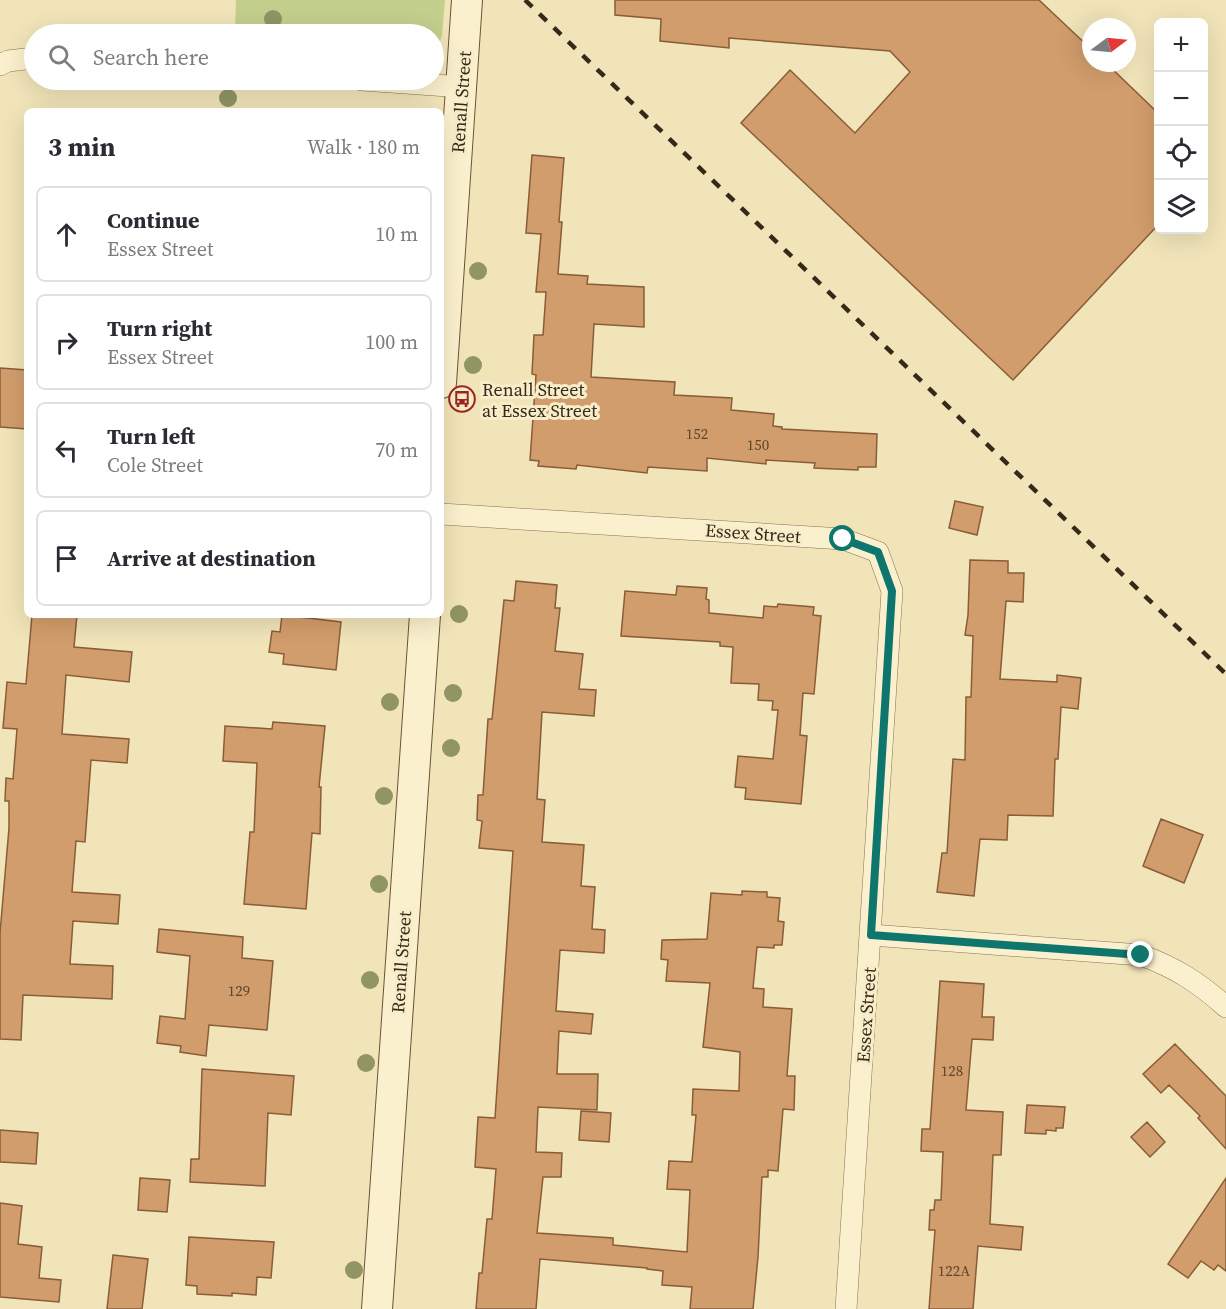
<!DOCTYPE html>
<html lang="en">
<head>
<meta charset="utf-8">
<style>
	body { margin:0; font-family:"Source Serif 4",serif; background:#f7f7f7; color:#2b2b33 }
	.controls { position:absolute; right:18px; top:18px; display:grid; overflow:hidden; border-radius:9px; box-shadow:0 6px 24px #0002 }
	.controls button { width:54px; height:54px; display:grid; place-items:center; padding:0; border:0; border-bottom:2px solid #e1e1e2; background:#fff; color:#2b2b33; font:30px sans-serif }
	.compass { position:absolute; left:1082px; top:18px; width:54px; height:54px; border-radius:50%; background:#fff; box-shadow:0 6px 24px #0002; rotate:74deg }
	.stop { position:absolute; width:18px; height:18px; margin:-14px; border:4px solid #0f766e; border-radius:50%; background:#fff }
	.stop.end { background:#0f766e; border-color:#fff; box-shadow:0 2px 6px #0008 }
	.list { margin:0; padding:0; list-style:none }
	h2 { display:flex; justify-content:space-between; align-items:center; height:78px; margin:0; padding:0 24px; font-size:26px }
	h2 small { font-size:20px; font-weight:400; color:#7c7c81 }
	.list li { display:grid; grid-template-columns:39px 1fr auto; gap:18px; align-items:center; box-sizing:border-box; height:96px; margin:0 12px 12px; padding:0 12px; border:2px solid #e1e1e2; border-radius:9px }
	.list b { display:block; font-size:22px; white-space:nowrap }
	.list p { margin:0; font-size:20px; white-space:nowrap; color:#7c7c81 }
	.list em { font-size:20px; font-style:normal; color:#7c7c81 }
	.icon { flex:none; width:33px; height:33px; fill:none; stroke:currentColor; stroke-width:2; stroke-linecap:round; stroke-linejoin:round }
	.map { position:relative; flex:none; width:1226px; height:1309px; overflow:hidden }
	.search { position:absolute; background:#fff; box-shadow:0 6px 24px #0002; left:24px; top:24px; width:420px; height:66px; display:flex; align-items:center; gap:15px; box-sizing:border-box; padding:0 21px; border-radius:33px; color:#7c7c81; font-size:22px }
	.panel { position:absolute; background:#fff; box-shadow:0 6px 24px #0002; left:24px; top:108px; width:420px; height:510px; border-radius:9px }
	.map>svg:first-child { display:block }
	.green { fill:#c3cf8d }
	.building { fill:#d29d6c; stroke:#895d37; stroke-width:1.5 }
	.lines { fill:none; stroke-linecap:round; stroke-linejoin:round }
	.street-casing { stroke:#887353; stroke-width:22 }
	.secondary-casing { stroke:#695337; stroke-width:32 }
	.street { stroke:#fbf0cd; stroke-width:21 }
	.secondary { stroke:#fbf0cd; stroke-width:30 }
	.rail { stroke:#362919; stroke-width:4.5; stroke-dasharray:10 10; stroke-linecap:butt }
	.tree { fill:#919564 }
	.route { stroke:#0f766e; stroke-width:8 }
	.labels { text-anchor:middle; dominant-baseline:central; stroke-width:6; stroke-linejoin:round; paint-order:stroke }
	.number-label { font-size:15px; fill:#5d462e }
	.street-label { font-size:18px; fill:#362919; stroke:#f8edc9 }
	.poi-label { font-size:18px; fill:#362919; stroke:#f8edc9; text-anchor:start }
</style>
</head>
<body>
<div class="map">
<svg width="1226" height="1309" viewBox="0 0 1226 1309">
	<rect width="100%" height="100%" fill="#f1e4b9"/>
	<path class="green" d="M236 0H445L442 35 437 49 434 50V34H235Z"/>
	<path class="building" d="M615 0H1039L1091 49V63H1106L1158 113V225L1013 380 741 123 790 70 855 133 910 72 890 51 729 38V48L660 41 661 19 615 15Z
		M532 155 564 158 559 222H562L558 274 588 276 587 284 644 287V327L594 324 591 377 675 382 674 395 732 398 731 410 774 414 773 426 782 427V429L877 434 876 467H858V470L814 468 815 463 766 460V464L707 458V471L648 467 647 473 577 465 576 469 538 466 539 461 530 460 536 375 532 374 534 335H543L546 292H536L541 234 526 233Z
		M0 368 27 370V429L0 427Z
		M955 501 983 507 977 535 949 528Z
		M970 560 1008 561V573H1024L1023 602 1006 601 1000 679 1057 682V675L1081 678 1078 709 1061 707 1058 759H1055L1053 816 1008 815 1007 840 980 839 974 896 937 892 942 853H947L953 759 965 760 966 697H971L973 636 965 635 968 615Z
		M516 581 557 585 555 608H560L555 651 583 654 579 689 596 690 594 716 542 712 537 799 545 800 542 842 584 845 581 886 595 887 592 929 605 930 604 953 560 950 556 1011 593 1014 591 1034 559 1031 557 1074H598L597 1110 538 1107 536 1152 562 1153 561 1177H543L537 1233 613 1238V1245L687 1252 690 1190 667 1189 669 1161 692 1162 696 1115H692L693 1089 739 1091 740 1052 703 1047 710 983 666 981 668 960 661 959 662 940 707 939 711 893 742 895V891L767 892V897L780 898 778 921 784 922 782 945H774V948L757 947 753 988 764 989 763 1007 792 1009 787 1076H795L794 1110 783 1109 778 1171 768 1170V1177H762L758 1257 753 1309H690L692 1287 662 1285 663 1271 647 1269V1268L540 1259 536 1309H476L479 1273H482L487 1219H492L496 1169 475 1167 478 1117 495 1118 513 851 479 848 482 821 477 820 478 795H483L488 719H492L504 600 514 601Z
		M677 586 707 588 706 599 709 600V613L763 618 764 606 777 607 778 604 814 607 813 615 821 616 814 694 803 693 800 735 807 736 801 804 745 799 746 788 735 787 738 756 773 759 778 710H772L773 701 758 700 759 684 731 683 733 647 720 646V642L621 636 625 591 676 595Z
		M32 615H77L74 647 132 652 129 682 66 675 62 734 129 739 127 763 91 760 85 842 76 841 72 892 120 895 118 924 73 921 70 964 113 966 112 999 23 995 21 1040 0 1039V933L9 828V801H5L6 778 13 779 17 729 3 728 7 682 26 684Z
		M282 615 341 622 336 670 283 664 284 654 269 652 272 631 280 632Z
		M273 722 325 726 319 787H321L320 834 312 833 306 909 244 904 250 832H254L257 763 223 761 225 726 272 729Z
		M1161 819 1203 835 1184 883 1143 866Z
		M159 929 243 937 242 958 273 961 267 1030 209 1025 206 1056 180 1052 181 1046 157 1043 160 1016 185 1019 190 956 157 952Z
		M940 981 984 984 982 1017H994L993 1040 972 1039 966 1110 1003 1112 1001 1155H993L990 1224 1023 1227 1021 1250 978 1246 973 1309H929L935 1230H929L930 1210H934L935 1200H941L943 1152 921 1151 922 1129H930Z
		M1175 1044 1226 1096V1149L1198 1118 1200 1116 1169 1085 1161 1093 1143 1074Z
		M202 1069 294 1076 291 1115 268 1113 265 1186 190 1182 191 1159H199Z
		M1027 1105 1065 1107 1063 1128H1056V1131L1046 1130V1134L1025 1133Z
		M581 1111 611 1113 609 1142 579 1140Z
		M1147 1122 1165 1142 1150 1157 1131 1137Z
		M0 1130 38 1133 36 1164 0 1162Z
		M140 1178 170 1180 167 1212 138 1210Z
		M1226 1178V1271L1218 1265 1214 1270 1201 1261 1188 1278 1168 1264Z
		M0 1203 22 1206 18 1244 42 1247 39 1278 61 1280 59 1302 0 1297Z
		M189 1237 274 1242 271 1278 257 1277 256 1295 232 1293V1296L197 1294V1286L186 1285Z
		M113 1255 148 1259 142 1309H107Z"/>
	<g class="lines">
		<g class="street-casing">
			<path id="street" d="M0 65 8 61 34 58
				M362 80 463 87
				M441 514 843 539 878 552 892 591 846 1309
				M871 935 1141 955C1176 968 1198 982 1226 1007"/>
		</g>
		<g class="secondary-casing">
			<path id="secondary" d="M441 383 467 0
				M377 1309 425 615"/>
		</g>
		<use href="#street" class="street"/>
		<use href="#secondary" class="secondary"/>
		<path class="rail" d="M525 0 1226 674"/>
	</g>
	<g class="tree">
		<circle cx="273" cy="19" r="9"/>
		<circle cx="228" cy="98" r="9"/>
		<circle cx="478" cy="271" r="9"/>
		<circle cx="473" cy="365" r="9"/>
		<circle cx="459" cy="614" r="9"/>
		<circle cx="453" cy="693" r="9"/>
		<circle cx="390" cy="702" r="9"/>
		<circle cx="451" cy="748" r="9"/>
		<circle cx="384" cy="796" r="9"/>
		<circle cx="379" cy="884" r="9"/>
		<circle cx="370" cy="980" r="9"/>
		<circle cx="366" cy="1063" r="9"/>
		<circle cx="354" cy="1270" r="9"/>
	</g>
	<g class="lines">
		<path class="route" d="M843 539 878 552 892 591 871 935 1141 955"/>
	</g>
	<defs>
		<g id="bus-ring" transform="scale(1.35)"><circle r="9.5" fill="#f8edc9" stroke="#9b261f" stroke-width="1.5"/><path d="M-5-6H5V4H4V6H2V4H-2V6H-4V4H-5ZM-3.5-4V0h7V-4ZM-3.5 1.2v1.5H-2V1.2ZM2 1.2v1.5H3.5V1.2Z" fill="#9b261f"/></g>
	</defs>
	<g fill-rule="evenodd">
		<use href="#bus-ring" x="462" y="399"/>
	</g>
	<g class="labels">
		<g class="number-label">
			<text x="697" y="433">152</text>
			<text x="758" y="444">150</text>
			<text x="239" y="990">129</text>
			<text x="952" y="1070">128</text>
			<text x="954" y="1270">122A</text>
		</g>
		<g class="street-label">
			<text transform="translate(461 102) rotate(-86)">Renall Street</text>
			<text transform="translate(753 533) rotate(4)">Essex Street</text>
			<text transform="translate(401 962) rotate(-86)">Renall Street</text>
			<text transform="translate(866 1015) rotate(-86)">Essex Street</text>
		</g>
		<g class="poi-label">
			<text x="482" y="389">Renall Street<tspan x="482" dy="21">at Essex Street</tspan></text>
		</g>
	</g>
</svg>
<div class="controls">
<button>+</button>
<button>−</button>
<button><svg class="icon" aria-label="locate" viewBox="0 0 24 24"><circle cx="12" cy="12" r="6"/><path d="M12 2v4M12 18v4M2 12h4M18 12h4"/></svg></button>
<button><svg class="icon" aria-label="layers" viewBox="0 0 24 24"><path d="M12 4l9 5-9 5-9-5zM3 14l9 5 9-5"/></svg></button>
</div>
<svg class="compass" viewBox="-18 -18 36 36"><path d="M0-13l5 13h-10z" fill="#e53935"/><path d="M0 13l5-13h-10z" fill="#7c7c81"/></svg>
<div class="stop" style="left:843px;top:539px"></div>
<div class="stop end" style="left:1141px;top:955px"></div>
<div class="search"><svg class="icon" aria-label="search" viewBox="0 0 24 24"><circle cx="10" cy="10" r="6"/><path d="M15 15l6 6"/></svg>Search here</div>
<section class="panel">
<h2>3 min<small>Walk · 180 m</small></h2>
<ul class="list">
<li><svg class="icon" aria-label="ahead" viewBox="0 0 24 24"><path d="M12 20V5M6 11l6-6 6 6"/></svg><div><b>Continue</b><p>Essex Street</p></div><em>10 m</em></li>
<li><svg class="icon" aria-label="right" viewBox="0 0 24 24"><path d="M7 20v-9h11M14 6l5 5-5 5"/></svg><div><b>Turn right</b><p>Essex Street</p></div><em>100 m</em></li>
<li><svg class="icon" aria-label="left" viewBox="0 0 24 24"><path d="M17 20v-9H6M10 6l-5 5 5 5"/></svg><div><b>Turn left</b><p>Cole Street</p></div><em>70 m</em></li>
<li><svg class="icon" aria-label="arrive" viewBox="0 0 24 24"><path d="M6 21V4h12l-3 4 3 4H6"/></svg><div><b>Arrive at destination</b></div></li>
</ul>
</section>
</div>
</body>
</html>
